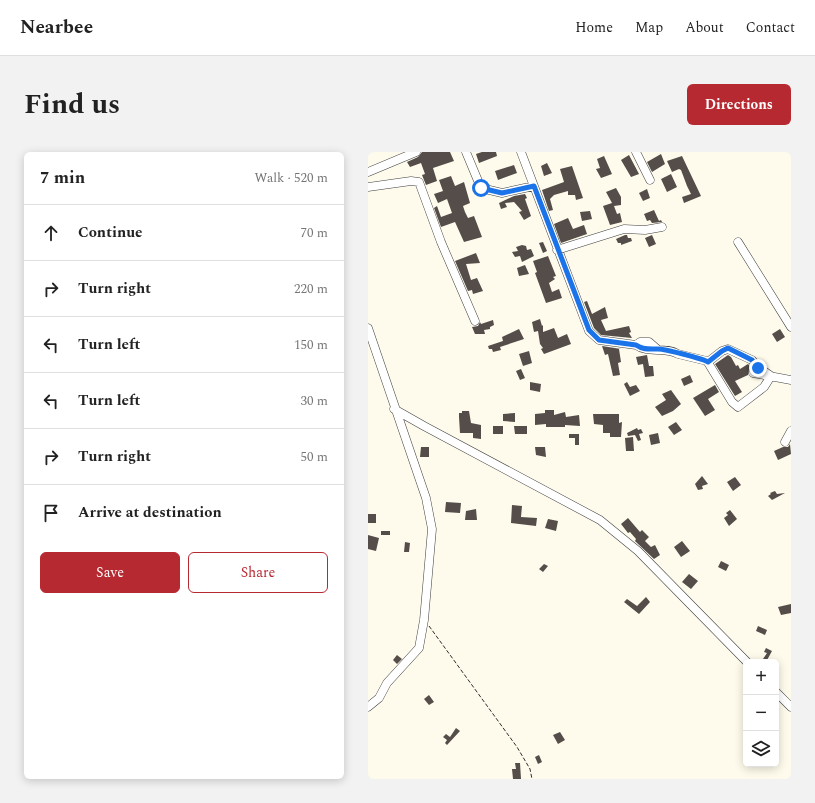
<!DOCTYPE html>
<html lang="en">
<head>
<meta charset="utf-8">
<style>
	body { margin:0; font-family:Spectral,serif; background:#f2f2f2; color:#222 }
	.controls { position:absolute; right:12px; bottom:12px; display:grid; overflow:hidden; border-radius:6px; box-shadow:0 2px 10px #0003 }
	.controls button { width:36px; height:36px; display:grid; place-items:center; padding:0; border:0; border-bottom:1px solid #e0e0e0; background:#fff; color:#222; font:20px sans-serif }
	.stop { position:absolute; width:12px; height:12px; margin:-9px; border:3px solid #1a73e8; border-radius:50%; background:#fff }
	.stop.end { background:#1a73e8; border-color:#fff; box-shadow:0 1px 4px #0008 }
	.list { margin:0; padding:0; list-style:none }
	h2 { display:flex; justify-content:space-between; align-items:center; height:52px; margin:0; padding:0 16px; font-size:17px }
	h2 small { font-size:13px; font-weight:400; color:#767676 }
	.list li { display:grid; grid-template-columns:26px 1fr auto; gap:12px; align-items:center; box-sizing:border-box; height:56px; padding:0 16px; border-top:1px solid #e0e0e0 }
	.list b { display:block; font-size:15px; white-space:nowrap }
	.list em { font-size:13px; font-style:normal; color:#767676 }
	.actions { display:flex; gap:8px; padding:12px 16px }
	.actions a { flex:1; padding:9px 0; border:1px solid #b72931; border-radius:6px; text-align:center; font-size:14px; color:#b72931 }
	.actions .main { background:#b72931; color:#fff }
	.icon { flex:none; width:22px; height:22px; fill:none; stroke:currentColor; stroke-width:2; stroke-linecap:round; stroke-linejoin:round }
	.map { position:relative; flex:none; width:423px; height:627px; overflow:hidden; border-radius:6px }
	header { display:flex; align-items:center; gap:24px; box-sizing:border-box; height:56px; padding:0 20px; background:#fff; border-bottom:1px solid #e0e0e0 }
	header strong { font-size:19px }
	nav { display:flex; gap:22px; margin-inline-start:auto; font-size:14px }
	.intro { display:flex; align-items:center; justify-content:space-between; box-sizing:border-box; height:96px; padding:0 24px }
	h1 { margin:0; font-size:28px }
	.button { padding:10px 18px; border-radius:6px; background:#b72931; color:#fff; font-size:14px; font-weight:700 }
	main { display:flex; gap:24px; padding:0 24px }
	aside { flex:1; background:#fff; border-radius:6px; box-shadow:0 2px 10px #0003 }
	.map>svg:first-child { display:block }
	.building { fill:#544d49 }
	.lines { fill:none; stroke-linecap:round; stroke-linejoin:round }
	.minor-casing { stroke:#3f3f3f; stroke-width:9 }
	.path { stroke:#2e2e2e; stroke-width:1; stroke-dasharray:4 2; stroke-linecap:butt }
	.minor { stroke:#fff; stroke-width:8 }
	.route { stroke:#1a73e8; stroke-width:5 }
</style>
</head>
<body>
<header>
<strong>Nearbee</strong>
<nav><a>Home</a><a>Map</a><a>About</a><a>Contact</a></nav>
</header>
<div class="intro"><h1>Find us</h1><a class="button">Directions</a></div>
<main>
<aside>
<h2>7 min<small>Walk · 520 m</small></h2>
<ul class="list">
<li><svg class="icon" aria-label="ahead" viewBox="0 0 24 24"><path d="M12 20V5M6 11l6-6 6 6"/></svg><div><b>Continue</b></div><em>70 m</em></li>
<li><svg class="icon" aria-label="right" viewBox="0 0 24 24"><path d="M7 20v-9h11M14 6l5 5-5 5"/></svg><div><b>Turn right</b></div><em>220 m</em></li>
<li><svg class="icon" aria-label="left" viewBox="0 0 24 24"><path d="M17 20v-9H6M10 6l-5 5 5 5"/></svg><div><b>Turn left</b></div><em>150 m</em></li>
<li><svg class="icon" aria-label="left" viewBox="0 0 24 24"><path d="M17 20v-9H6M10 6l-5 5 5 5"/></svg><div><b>Turn left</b></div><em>30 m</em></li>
<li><svg class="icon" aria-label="right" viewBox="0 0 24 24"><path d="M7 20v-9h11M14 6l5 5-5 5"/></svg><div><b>Turn right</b></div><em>50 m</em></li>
<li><svg class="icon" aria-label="arrive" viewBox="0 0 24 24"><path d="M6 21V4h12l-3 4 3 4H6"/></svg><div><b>Arrive at destination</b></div></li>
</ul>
<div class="actions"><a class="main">Save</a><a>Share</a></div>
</aside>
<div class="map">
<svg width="423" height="627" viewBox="0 0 423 627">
	<rect width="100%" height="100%" fill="#fefbec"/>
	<path class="building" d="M54 0H82L86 9 65 16 69 29 58 33 54 23 57 22 53 11 42 15 39 10 50 5Z
		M114 0H128L129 4 111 11 108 2Z
		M293 2 297 12 284 20 279 10Z
		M261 3 271 22 263 25 253 8Z
		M236 4 244 22 233 26 228 17 232 16 229 7Z
		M314 4 333 44 316 51 314 45 323 42 319 34 313 18 311 17 304 20 299 9Z
		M179 11 184 21 176 24 173 14Z
		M146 13 149 21 130 28 127 19Z
		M204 14 215 46 208 48 207 43H200V39L186 43 182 47 185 58 181 59 174 38 196 30 192 17Z
		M303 22 309 35 299 40 293 27Z
		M83 24 87 34 96 30 102 51 95 54 97 60 100 66 106 64 114 85 96 90 87 70 73 75 66 56 69 54 73 65 84 61 79 47 70 51 66 42 75 39 71 28Z
		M248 36 253 45V53L246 54 249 62 252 61 254 70 242 73 235 54 244 51 238 40Z
		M279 37 282 46 275 49 271 41Z
		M157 42 159 46 157 47 163 64 156 68 151 60 154 59 146 50 137 51 139 55 133 57 131 51 146 44Z
		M286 58 291 69 293 68 294 70 284 71 282 68 279 69 276 62Z
		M222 59 224 67 214 69 212 60Z
		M200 66 205 77 216 73 219 82 193 91 186 72Z
		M257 83H259L260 86H263L264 89 253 93V91H250L248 87Z
		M284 83 288 92 281 95 277 86Z
		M175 90 179 99 175 101 171 91Z
		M154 93 158 94 159 98 163 97 166 104 154 110 152 104 147 105 144 100 150 99 148 95Z
		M108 101 112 111 98 112 103 128 109 126 115 139 105 142 104 138 100 139 87 109Z
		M180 104 188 124 185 125 187 127 181 131 184 140 191 137 194 146 178 151 167 121 169 120 165 109Z
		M157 113 161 122 151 124 149 116Z
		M219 149 224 162 237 155 240 166 233 168 238 179 261 174 263 180 261 181 264 186 233 183 226 176 216 150Z
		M172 167 174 174 175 173V180L186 176 190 186 199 182 203 192 176 202 173 197 175 196 172 192 170 179 166 180 164 170Z
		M125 168 126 173 122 175V177L116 178 117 182H107L104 175 110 174 112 170 113 172Z
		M151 177 156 187 132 195 133 198 125 200 124 197H121L120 194 135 189 134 185Z
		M412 177 417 185 409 190 404 182Z
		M234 194 253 197H251L253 210 250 211 252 223 245 224 240 202 237 203Z
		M161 199 164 211 155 214 151 202Z
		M279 203 281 214H285L286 224 277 225 275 212 270 213 268 205Z
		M360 203 363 205 368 214 370 213 372 217 380 212 383 216 381 218 380 223 367 229 374 240 367 244 347 212Z
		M153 217 157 226 152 228 148 219Z
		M322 223 325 230 316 234 313 227Z
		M162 230 173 232 172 240 162 238Z
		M259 230 262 235 268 233 272 239 262 244 256 232Z
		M347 233 351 240 340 247 347 258 337 264 325 246Z
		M303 238 313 252 305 259 294 264 287 255 298 248 294 242Z
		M177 258H186V263L197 260 198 265 211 263 212 274 197 273V275H178V272L167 273V262L177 261Z
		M94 259H101L103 271 113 273V287L105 286V281H92L91 265V261H94Z
		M147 261V270L135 269V262Z
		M225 262H251V271L254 270 253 285H242V281H235V273L226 272Z
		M308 270 314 278 306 283 300 275Z
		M125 274H135V282H125Z
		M146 274H159V282H147Z
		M269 276 270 278 273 277 275 281 271 282 273 288 270 289 267 283 260 284 259 281Z
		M290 281 292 291 283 293 281 283Z
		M201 282H211V293H207V286H201Z
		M265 285 266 299H258L257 286Z
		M422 292 423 302 410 308 406 299 415 295H420Z
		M53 295H61V305H52Z
		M167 295H177L178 305 168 303Z
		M334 324 340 332 334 334 335 337 330 338 327 332Z
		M367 325 373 333 365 339 359 330Z
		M407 339 409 342 417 341 404 348 400 344 403 342 402 341Z
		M78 350 93 351 92 361 77 360Z
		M144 353 154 354 153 365 169 366 168 374 143 371Z
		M108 357 109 368H97L98 359Z
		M362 358 369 367 361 374 356 366 360 363 358 361Z
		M0 362H8V371H0Z
		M260 366 272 380 274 378 281 385 277 389 283 395 287 393 292 403 286 407 268 390 267 389 268 387 262 380 260 381 253 372Z
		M180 367 190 369 188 379 177 376Z
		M13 379H22V383H13Z
		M0 383 11 386 8 399 0 397Z
		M314 389 322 399 313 405 306 395Z
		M37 390 42 391 41 400H36Z
		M353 409 361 413 358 419 350 415Z
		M176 412 180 414 175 420 171 417Z
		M321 422 330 429 323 437 314 430Z
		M278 445 282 450 271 462 256 450 259 447 269 454Z
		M423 452V461L413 463 410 455Z
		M390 474 399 478 397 483 388 479Z
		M398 496 404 499 398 510H393L399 501 396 500Z
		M29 503 34 507 29 512 25 508Z
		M61 543 66 550 61 553 56 547Z
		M88 576 92 579 79 593 77 591 79 588 75 585 78 582 82 585Z
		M192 580 197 588 190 592 185 583Z
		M171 603 174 610 170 612 167 605Z
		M147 611H152L153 627H145L144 617H148Z"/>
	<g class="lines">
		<g class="minor-casing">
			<path id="minor" d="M98 0 113 36 134 41 166 34
				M153 0 221 179 231 188 268 193C280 202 297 194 310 202L339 209 364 250 370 255 396 235 403 224
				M268 0 282 28
				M0 20 48 0
				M0 35 43 29 51 30 73 90 107 169
				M370 90 423 175
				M189 98 256 77 277 78 294 75
				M0 176 58 346 64 377 56 468 51 496 19 531 11 546 0 555
				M268 193 272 190H281L289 197
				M340 210 354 199 360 197 384 208 390 215 403 224
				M385 221 423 228
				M26 257 56 274 232 368 270 399 379 510
				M417 290 423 279
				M408 540 423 555"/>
		</g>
		<path class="path" d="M61 474 149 595 162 617 164 627"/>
		<use href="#minor" class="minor"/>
	</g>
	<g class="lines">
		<path class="route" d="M113 36 134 41 166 34 221 178 231 188 268 193C275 198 282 197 289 197 294 196 336 207 340 210L354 199 360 196 384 208 390 216"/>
	</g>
</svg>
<div class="controls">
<button>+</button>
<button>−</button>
<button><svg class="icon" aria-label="layers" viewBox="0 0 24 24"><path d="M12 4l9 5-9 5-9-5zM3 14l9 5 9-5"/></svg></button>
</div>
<div class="stop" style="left:113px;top:36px"></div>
<div class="stop end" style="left:390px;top:216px"></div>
</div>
</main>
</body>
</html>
